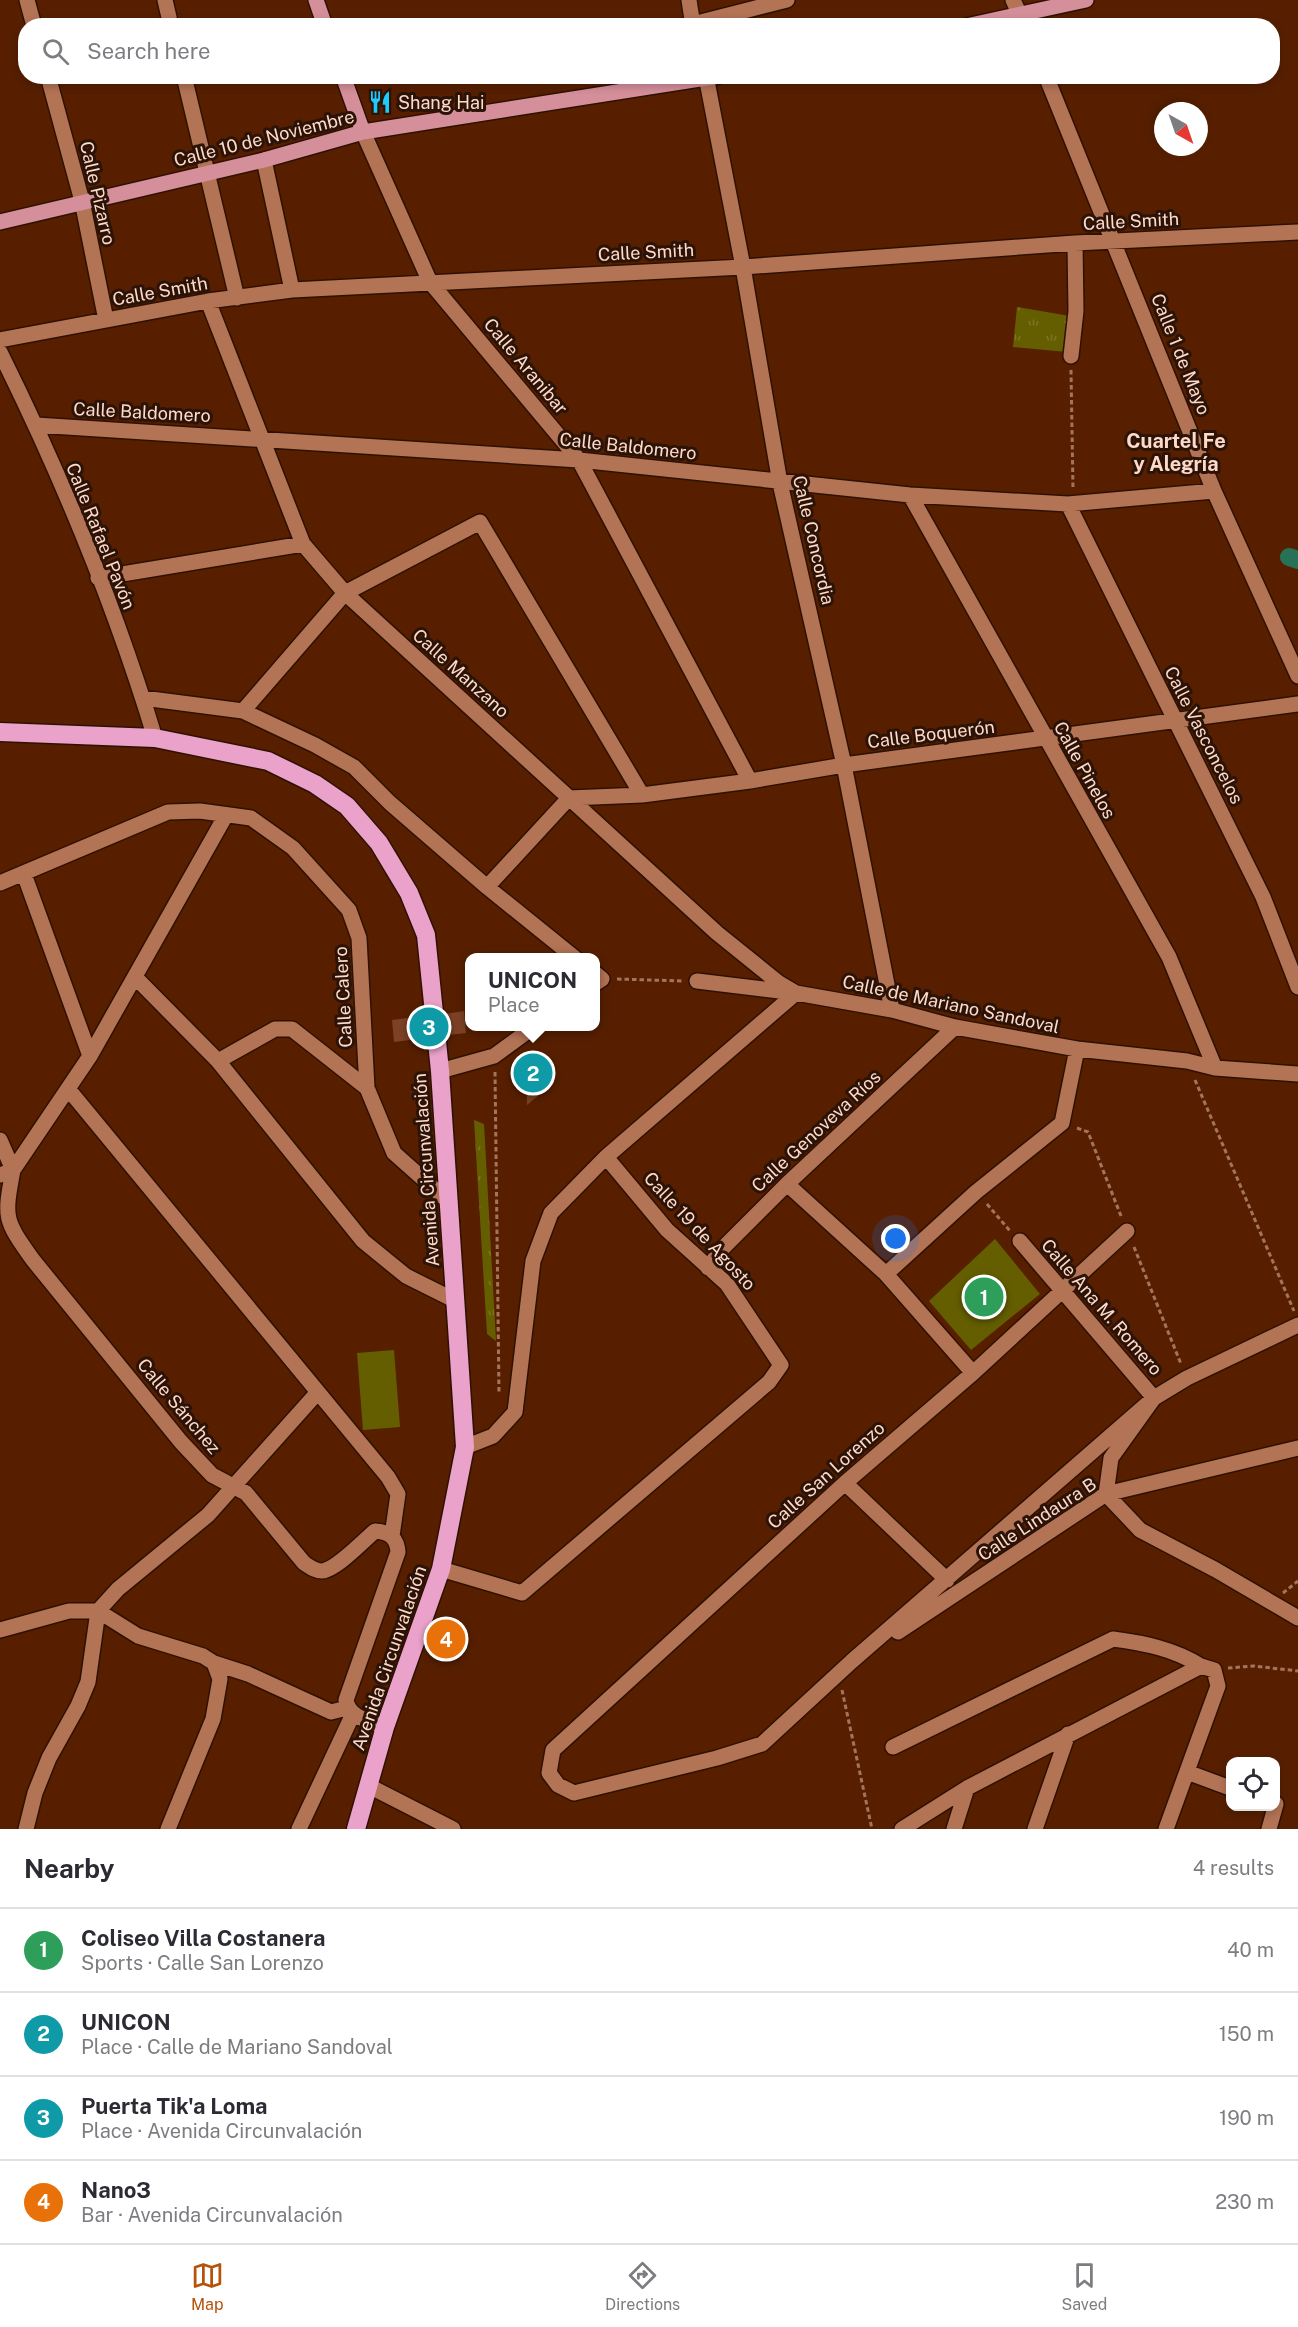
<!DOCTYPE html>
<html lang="en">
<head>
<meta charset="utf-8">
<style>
	body { margin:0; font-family:"Public Sans",sans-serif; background:#f2f2f3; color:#2b2b33 }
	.controls { position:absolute; right:18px; bottom:18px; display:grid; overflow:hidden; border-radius:12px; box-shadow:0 3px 9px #0003 }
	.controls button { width:54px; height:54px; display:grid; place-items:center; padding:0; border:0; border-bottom:2px solid #e1e1e2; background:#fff; color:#2b2b33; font:30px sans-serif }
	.compass { position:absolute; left:1154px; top:102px; width:54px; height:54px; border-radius:50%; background:#fff; box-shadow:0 3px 9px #0003; rotate:140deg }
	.you { position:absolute; left:896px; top:1239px; width:21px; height:21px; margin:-15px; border:4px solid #fff; border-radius:50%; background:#1a73e8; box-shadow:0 0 0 9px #1a73e833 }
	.badge { display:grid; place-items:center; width:39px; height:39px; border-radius:50%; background:#b45309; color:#fff; font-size:20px; font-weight:700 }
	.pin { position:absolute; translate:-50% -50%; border:3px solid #fff; box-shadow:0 2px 6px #0006 }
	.popup { position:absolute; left:465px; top:953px; width:135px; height:78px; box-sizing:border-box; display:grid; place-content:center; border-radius:12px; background:#fff; filter:drop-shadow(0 2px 4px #0005); font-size:20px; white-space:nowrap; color:#7c7c81 }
	.popup b { font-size:22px; color:#2b2b33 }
	.popup::after { content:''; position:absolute; left:50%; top:100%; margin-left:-12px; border:12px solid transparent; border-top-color:#fff }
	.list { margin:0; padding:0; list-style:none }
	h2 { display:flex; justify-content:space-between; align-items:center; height:78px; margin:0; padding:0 24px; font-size:26px }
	h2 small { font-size:20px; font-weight:400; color:#7c7c81 }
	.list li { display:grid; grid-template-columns:39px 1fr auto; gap:18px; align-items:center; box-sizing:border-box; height:84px; padding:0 24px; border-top:2px solid #e1e1e2 }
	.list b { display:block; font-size:22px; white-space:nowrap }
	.list p { margin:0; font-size:20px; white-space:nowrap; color:#7c7c81 }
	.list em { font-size:20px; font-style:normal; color:#7c7c81 }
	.icon { flex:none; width:33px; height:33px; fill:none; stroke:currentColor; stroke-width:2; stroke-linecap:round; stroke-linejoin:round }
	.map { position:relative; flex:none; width:1298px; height:1829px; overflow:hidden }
	.search { position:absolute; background:#fff; box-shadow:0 3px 9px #0003; left:18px; right:18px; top:18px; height:66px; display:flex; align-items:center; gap:15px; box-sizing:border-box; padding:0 21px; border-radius:24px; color:#7c7c81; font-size:22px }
	.sheet { height:414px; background:#fff }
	nav { display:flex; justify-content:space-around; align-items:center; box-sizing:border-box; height:84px; border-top:2px solid #e1e1e2; background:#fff; font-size:16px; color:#7c7c81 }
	nav a { display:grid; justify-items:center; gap:3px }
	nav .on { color:#b45309 }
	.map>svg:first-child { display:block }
	.grass { fill:url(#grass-tufts) }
	.pitch { fill:#645e00 }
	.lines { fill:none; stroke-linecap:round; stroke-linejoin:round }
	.canal { stroke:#277257; stroke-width:18 }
	.building { fill:#7d4225 }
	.minor-casing { stroke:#2f1103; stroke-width:18 }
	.major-casing { stroke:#2f1103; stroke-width:18 }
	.highway-casing { stroke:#2f1103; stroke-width:21 }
	.path { stroke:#a4755d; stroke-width:3; stroke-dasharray:4.5 3; stroke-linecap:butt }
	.minor { stroke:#b37355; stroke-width:15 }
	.major { stroke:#d58f9b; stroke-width:15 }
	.highway { stroke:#eba2ca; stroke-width:18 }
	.labels { text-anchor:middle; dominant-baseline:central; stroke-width:6; stroke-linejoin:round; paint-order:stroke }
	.poi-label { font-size:18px; fill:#fedaca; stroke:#2c1307; text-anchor:start }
	.street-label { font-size:18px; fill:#fedaca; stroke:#2c1307 }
	.neighbourhood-label { font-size:20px; font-weight:bold; fill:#fedaca; stroke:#2c1307 }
</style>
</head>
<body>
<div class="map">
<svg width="1298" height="1829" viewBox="0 0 1298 1829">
	<defs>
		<pattern id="grass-tufts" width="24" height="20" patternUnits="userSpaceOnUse" patternTransform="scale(1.5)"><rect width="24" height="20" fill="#645e00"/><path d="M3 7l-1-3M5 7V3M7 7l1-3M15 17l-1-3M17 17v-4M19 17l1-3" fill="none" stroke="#7b7424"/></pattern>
	</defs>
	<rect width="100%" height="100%" fill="#571f00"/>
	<path class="grass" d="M1017 307 1070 316 1067 352 1013 347Z
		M474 1120 484 1124 496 1341 487 1334Z"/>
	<path class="pitch" d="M995 1239 1040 1294 971 1350 929 1301Z
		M394 1350 400 1427 363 1430 357 1353Z"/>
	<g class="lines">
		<path class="canal" d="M1289 557 1298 560"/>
	</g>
	<path class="building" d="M464 1011 466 1033 448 1035 445 1014Z
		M423 1016 425 1038 394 1042 392 1020Z
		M526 1061 552 1084 527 1105Z"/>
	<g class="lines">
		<g class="minor-casing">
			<path id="minor" d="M27 0 34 26
				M165 0 171 26
				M689 0 693 26
				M1013 0 1025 26
				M693 24 787 0
				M48 76 82 201 106 320
				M184 76 237 298
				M706 76 743 267 780 483 844 765 892 1010
				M1046 76 1214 491 1298 676
				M363 132 430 282 579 460 750 781
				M264 160 292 290
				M208 301 303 544 345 593 717 933 779 983 796 993
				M0 340 208 301 292 290 743 267 1075 243 1298 232
				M0 352C61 475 115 606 155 738
				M1071 356 1076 311 1075 243
				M36 425 579 460 910 495 1068 504 1214 491
				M910 495 1169 957 1215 1068
				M1068 504 1263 897 1298 987
				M98 578 303 544
				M143 698 243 711 315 745 354 767 390 803 487 887 575 958
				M243 711 345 593 480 522 642 795
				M24 874 90 1056
				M0 883 168 812 200 811 251 818 293 848 349 910 359 938 367 1088 394 1153 449 1202
				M487 887 569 798 642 795 750 781 844 765 1298 704
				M596 974 602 979 596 983
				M135 977 218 1061 363 1241 406 1276 456 1301
				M697 981 796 993 892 1010 955 1027 1077 1049 1187 1061 1215 1068 1298 1074
				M218 1061 275 1029H292L367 1088
				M440 1071 494 1056 535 1026
				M69 1090 388 1477 398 1494 392 1536
				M0 1140 13 1170
				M13 1170 90 1056 226 815
				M0 1175 13 1170C4 1219 4 1219 33 1260L181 1442 212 1475 246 1493 304 1563C310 1567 315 1571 322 1571 336 1570 363 1541 375 1531 390 1532 397 1538 398 1552L346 1700C349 1718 369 1721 385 1727
				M787 1184 886 1274 973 1373
				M1127 1231 973 1373 845 1483 553 1750 549 1773 558 1785 574 1793 717 1758 762 1744 852 1661 1154 1398
				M1020 1241 1154 1398
				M708 1268 721 1250 787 1184 955 1027
				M886 1274 976 1192 1062 1123 1077 1049
				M1298 1325 1187 1378 1154 1398 1111 1458 1106 1494 1140 1530 1216 1570 1298 1618
				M465 1447 493 1436 515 1412 533 1261 551 1213 606 1157 796 993
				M845 1483 947 1580
				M441 1569 522 1593 769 1382 781 1365 727 1284 667 1230 606 1157
				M0 1630 69 1611H98L138 1636 203 1656 214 1663 220 1679 213 1719 168 1829
				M898 1632 1106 1494 1298 1448
				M214 1663 248 1674 331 1712 347 1708
				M893 1747 1113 1639C1144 1643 1174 1649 1201 1666
				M1187 1772 1230 1788
				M369 1786 453 1829
				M26 1829 35 1793 49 1758 78 1706 88 1682 98 1611 118 1589 208 1515 318 1392
				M299 1829 353 1714
				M902 1829 967 1788 1201 1666 1214 1670 1218 1686 1166 1829
				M954 1829 967 1788
				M1035 1829 1068 1734
				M1269 1829 1276 1804"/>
		</g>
		<g class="major-casing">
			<path id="major" d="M316 0 325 26
				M966 26 1086 0
				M343 76 363 132
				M0 222 264 160 363 132 719 76"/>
		</g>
		<g class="highway-casing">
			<path id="highway" d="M0 732 155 738 268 761 315 784 347 806 379 843 409 893 426 935 440 1071 465 1447 441 1569 385 1727 356 1829"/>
		</g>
		<path class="path" d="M1071 370 1073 489
			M617 979 683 981
			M495 1072 499 1393
			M1195 1080 1294 1311
			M1077 1128 1088 1132 1121 1216
			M987 1204 1010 1231
			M1134 1247 1181 1364
			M1283 1593 1298 1581
			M1228 1668 1254 1666 1298 1671
			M842 1690 872 1829"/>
		<use href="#minor" class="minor"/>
		<use href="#major" class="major"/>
		<use href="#highway" class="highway"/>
	</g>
	<defs>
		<g id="restaurant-bare" transform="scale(1.8)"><path d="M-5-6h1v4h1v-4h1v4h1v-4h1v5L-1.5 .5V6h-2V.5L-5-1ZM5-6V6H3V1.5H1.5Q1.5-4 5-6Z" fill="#1dc9fd" stroke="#2c1307" stroke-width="2.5" paint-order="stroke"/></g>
	</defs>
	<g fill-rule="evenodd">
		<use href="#restaurant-bare" x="380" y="102"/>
	</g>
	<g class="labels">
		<g class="poi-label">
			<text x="398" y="102">Shang Hai</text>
		</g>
		<g class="street-label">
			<text transform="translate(264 138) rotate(-14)">Calle 10 de Noviembre</text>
			<text transform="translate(98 193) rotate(77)">Calle Pizarro</text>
			<text transform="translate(1131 221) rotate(-3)">Calle Smith</text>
			<text transform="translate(646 252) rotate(-3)">Calle Smith</text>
			<text transform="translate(160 291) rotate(-10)">Calle Smith</text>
			<text transform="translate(1181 354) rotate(68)">Calle 1 de Mayo</text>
			<text transform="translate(526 366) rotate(50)">Calle Aranibar</text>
			<text transform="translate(142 412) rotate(3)">Calle Baldomero</text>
			<text transform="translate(628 446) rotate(6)">Calle Baldomero</text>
			<text transform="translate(101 536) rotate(68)">Calle Rafael Pavón</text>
			<text transform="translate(814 540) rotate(77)">Calle Concordia</text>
			<text transform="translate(461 673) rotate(42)">Calle Manzano</text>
			<text transform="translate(931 734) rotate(-7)">Calle Boquerón</text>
			<text transform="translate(1204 735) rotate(63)">Calle Vasconcelos</text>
			<text transform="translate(1085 770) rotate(61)">Calle Pinelos</text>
			<text transform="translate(343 997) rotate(-93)">Calle Calero</text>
			<text transform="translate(951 1004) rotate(12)">Calle de Mariano Sandoval</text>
			<text transform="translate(816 1131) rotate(-43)">Calle Genoveva Ríos</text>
			<text transform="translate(426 1170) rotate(-94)">Avenida Circunvalación</text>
			<text transform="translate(700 1231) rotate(47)">Calle 19 de Agosto</text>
			<text transform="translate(1102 1307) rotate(49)">Calle Ana M. Romero</text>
			<text transform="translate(179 1406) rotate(50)">Calle Sánchez</text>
			<text transform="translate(826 1475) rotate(-42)">Calle San Lorenzo</text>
			<text transform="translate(1037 1519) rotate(-33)">Calle Lindaura B</text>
			<text transform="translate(389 1658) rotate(-71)">Avenida Circunvalación</text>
		</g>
		<g class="neighbourhood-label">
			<text x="1176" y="441">Cuartel Fe<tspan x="1176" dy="23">y Alegría</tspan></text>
		</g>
	</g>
</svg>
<div class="controls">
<button><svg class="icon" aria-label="locate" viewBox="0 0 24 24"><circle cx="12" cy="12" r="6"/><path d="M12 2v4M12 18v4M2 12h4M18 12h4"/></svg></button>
</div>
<svg class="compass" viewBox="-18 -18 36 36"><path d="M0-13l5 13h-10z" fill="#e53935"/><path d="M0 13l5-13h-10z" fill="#7c7c81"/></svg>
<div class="you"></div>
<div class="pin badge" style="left:984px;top:1297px;background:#2e9e5b">1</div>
<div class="pin badge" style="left:533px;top:1073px;background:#0f9aa8">2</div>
<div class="popup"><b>UNICON</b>Place</div>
<div class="pin badge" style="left:429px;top:1027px;background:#0f9aa8">3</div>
<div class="pin badge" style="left:446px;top:1639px;background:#e8710a">4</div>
<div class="search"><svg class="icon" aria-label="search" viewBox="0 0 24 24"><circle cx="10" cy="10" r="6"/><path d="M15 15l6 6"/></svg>Search here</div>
</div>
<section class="sheet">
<h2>Nearby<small>4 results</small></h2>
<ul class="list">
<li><span class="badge" style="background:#2e9e5b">1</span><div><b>Coliseo Villa Costanera</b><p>Sports · Calle San Lorenzo</p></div><em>40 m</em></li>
<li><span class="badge" style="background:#0f9aa8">2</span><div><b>UNICON</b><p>Place · Calle de Mariano Sandoval</p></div><em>150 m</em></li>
<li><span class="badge" style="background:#0f9aa8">3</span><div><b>Puerta Tik'a Loma</b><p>Place · Avenida Circunvalación</p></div><em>190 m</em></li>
<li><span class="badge" style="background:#e8710a">4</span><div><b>Nano3</b><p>Bar · Avenida Circunvalación</p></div><em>230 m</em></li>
</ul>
</section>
<nav>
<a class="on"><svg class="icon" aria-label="map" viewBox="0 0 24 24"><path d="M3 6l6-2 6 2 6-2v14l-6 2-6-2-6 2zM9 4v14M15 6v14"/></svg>Map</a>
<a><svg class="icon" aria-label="directions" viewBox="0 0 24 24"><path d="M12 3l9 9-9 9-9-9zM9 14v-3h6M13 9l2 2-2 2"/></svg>Directions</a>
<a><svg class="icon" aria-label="saved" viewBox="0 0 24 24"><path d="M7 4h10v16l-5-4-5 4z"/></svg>Saved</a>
</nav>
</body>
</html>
